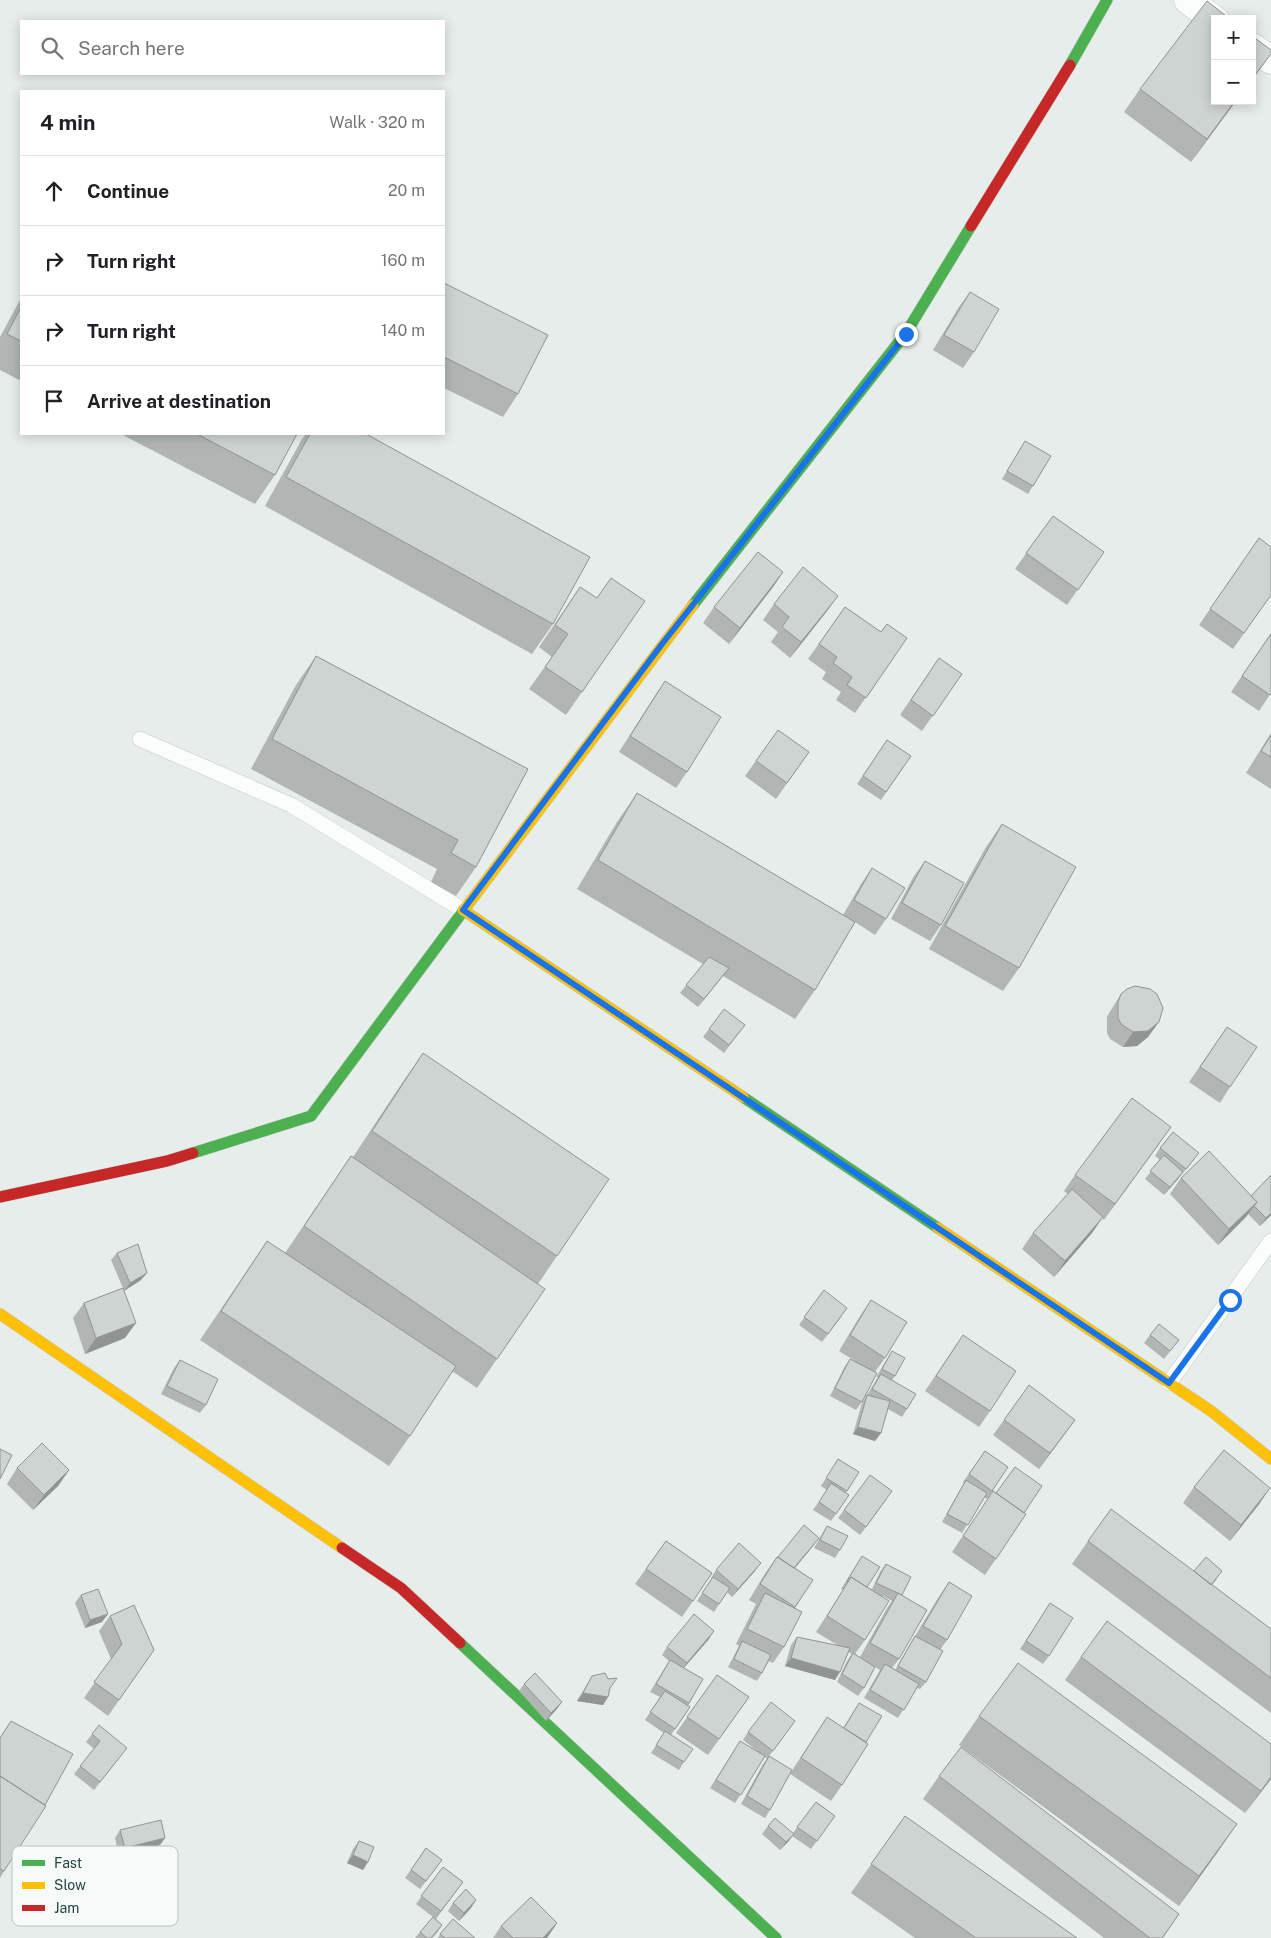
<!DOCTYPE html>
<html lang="en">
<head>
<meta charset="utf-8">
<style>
	body { margin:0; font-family:"Public Sans",sans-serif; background:#f6f6f6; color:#202124 }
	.controls { position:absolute; right:15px; top:15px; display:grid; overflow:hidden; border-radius:0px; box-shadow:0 2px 12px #0003 }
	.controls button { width:45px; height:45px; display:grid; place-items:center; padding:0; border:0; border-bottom:1px solid #e0e0e0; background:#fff; color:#202124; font:25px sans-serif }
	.stop { position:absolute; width:15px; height:15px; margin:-11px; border:4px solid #1a73e8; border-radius:50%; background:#fff }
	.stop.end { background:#1a73e8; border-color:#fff; box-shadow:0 1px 5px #0008 }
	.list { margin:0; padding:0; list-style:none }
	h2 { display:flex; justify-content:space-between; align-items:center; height:65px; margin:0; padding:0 20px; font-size:21px }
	h2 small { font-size:16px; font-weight:400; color:#757577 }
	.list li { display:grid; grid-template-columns:32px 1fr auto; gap:15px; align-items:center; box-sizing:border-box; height:70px; padding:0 20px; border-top:1px solid #e0e0e0 }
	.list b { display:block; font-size:19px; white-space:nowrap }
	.list em { font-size:16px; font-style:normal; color:#757577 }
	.icon { flex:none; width:28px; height:28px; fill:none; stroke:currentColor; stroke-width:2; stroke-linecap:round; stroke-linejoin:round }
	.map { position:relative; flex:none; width:1271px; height:1938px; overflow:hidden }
	.search { position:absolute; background:#fff; box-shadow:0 2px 12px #0003; left:20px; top:20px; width:425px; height:55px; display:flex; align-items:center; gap:12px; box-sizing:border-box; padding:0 18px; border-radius:0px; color:#757577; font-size:19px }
	.panel { position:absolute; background:#fff; box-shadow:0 2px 12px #0003; left:20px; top:90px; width:425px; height:345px; border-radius:0px }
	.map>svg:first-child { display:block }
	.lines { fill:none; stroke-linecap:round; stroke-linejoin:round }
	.lane-casing { stroke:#c4cac8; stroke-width:16 }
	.street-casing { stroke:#c4cac8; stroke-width:29 }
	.fast-casing { stroke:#c3cbc9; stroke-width:12 }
	.slow-casing { stroke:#c3cbc9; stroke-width:12 }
	.jam-casing { stroke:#c3cbc9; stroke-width:12 }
	.lane { stroke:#fbfcfc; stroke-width:15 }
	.street { stroke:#fbfcfc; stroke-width:28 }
	.fast { stroke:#4caf50; stroke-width:11 }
	.slow { stroke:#ffc107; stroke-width:11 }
	.jam { stroke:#c62828; stroke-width:11 }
	.wall { fill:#b1b6b5; fill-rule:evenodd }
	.shaded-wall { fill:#909493 }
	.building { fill:#ced4d2; stroke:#909493 }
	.route { stroke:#1a73e8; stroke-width:6 }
	.key { fill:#f6fbf9; stroke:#b7c4c1; stroke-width:1 }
	.key-label { font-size:14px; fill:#23433f }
</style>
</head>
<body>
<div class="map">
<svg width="1271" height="1938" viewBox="0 0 1271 1938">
	<rect width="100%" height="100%" fill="#e7edeb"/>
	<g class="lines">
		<g class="lane-casing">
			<path id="lane" d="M140 739 291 805 463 910
				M1169 1383 1271 1241"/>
		</g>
		<g class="street-casing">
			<path id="street" d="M1188 0 1215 20
				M1252 47 1271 60"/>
		</g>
		<g class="fast-casing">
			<path id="fast" d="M1070 65 1107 0
				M693 605 906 333 971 226
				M743 1097 938 1228
				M193 1153 311 1116 467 906
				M460 1643 776 1938"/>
		</g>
		<g class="slow-casing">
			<path id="slow" d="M467 906 693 605
				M463 910 743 1097
				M938 1228 1211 1411 1271 1459
				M0 1314 342 1548"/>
		</g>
		<g class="jam-casing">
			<path id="jam" d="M971 226 1070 65
				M0 1197 167 1161 193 1153
				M342 1548 401 1588 460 1643"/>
		</g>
		<use href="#lane" class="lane"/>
		<use href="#street" class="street"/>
		<use href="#fast" class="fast"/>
		<use href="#slow" class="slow"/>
		<use href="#jam" class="jam"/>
	</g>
	<path class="wall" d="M1140 89 1215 101H1236L1191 162 1124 112Z
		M444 283 518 394 503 417 444 388Z
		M970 292 974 352 963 368 933 350 959 307Z
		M21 298V381L0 370V337Z
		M121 434H297L275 475 255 504Z
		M306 434H366L553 624 532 654 265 506 302 439Z
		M1025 441 1033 486 1028 494 1002 479Z
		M1053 516 1104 552 1067 605 1015 569Z
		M1259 538 1271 595 1233 649 1199 625Z
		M783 572 773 587 729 644 703 623 714 607Z
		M580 587 596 598 645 601 566 715 529 689 552 657 539 647Z
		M838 596 827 611 790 658 771 642 778 632 763 620 774 604Z
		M845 607 881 632 907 638 855 713 836 700 841 692 822 679 826 672 808 659Z
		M1271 633V693L1259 711 1231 692Z
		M316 656 528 769 476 867 456 896 431 882 437 869 251 769 296 685Z
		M939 658 962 674 922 731 900 715Z
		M665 681 687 772 676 788 619 752 654 697Z
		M778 730 809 752 776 799 745 776Z
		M1271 733V789L1246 773Z
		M887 740 911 756 881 800 857 784Z
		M637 793 843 915 861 884 872 868 886 919 875 935 855 922 815 990 795 1019 723 976 698 1007 680 993 703 964 577 889 617 822Z
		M1002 824 1019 968 1003 991 929 949 986 847Z
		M925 861 941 925 930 941 891 919 914 876Z
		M1121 994 1148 1037 1137 1046 1123 1047 1110 1039 1107 1033V1017L1111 1010Z
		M745 1025 724 1053 703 1037 709 1029Z
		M1227 1027 1230 1087 1220 1103 1189 1082Z
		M423 1053 557 1256 538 1284 497 1359 477 1388 452 1371 410 1436 389 1466 200 1340 267 1241 285 1253 351 1156 353 1157 402 1083Z
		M1160 1143 1104 1220 1102 1218 1092 1233 1054 1277 1022 1249 1033 1233 1068 1194 1064 1191 1075 1175Z
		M1160 1148 1194 1160 1164 1195 1145 1179 1160 1160 1155 1156Z
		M1271 1175V1215L1260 1226 1248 1214 1246 1217 1218 1245 1170 1194 1181 1178 1251 1196Z
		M117 1253 141 1280 124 1291 125 1338 85 1354 73 1318 84 1303 123 1288 111 1260Z
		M824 1290 842 1316 822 1342 799 1325Z
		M871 1300 885 1358 875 1372 862 1402 856 1410 830 1396 845 1366 850 1359 855 1361 839 1351 860 1316Z
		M963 1335 990 1411 979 1427 925 1391Z
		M1150 1335 1179 1340 1164 1359 1144 1343Z
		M892 1351 895 1376 892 1380 907 1409 902 1417 888 1409 881 1433 875 1441 853 1434 862 1403 878 1377H876Z
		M180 1360 206 1405 200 1413 161 1394 174 1368Z
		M1004 1420 1064 1435 1039 1469 993 1435Z
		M985 1451 1008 1467 987 1499 984 1497 962 1533 942 1522 964 1483 963 1482Z
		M838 1459 859 1472 846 1493 849 1495 831 1521 813 1510 827 1490 821 1486Z
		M17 1468 69 1470 58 1486 33 1510 7 1484Z
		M1194 1487 1260 1503 1230 1541 1183 1503Z
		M993 1491 1026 1514 985 1575 952 1552Z
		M887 1499 860 1535 838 1518 844 1510Z
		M827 1526 840 1550 835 1558 814 1548 822 1534Z
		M666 1541 712 1573 682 1617 635 1584Z
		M1088 1541 1194 1571 1217 1579 1212 1585 1271 1629V1713L1072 1564Z
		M813 1546 795 1568 813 1580 795 1608 784 1647 773 1663 769 1661 762 1673 757 1681 728 1667 739 1646 736 1644 756 1604 749 1600 766 1572 777 1557Z
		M862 1556 867 1587 872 1589 880 1572 886 1564 902 1595 899 1659 892 1668 895 1670 910 1644 915 1636 938 1598 949 1582 947 1640 940 1650 926 1682 920 1689 917 1688 898 1718 864 1698 880 1670 875 1667 864 1688 858 1696 837 1682 847 1661 852 1654 849 1652 835 1680 785 1666 791 1645 797 1637 839 1646 816 1632 843 1590 841 1589ZM883 1596 892 1601 887 1608 860 1657 855 1654 865 1640Z
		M716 1570 755 1571 732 1597 727 1592 714 1612 697 1601 712 1578H711Z
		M81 1595 102 1622 85 1628 75 1603Z
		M1045 1611 1049 1656 1043 1664 1020 1649Z
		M110 1616 154 1650 108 1716 84 1698 111 1659 99 1631Z
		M709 1639 684 1668 703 1679 688 1706 690 1707 671 1735 684 1762 679 1770 651 1753 664 1733 645 1720 660 1697 650 1692 669 1661 662 1655 667 1647Z
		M1081 1657 1271 1744V1779L1245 1813 1065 1680Z
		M717 1675 749 1697 708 1755 676 1733Z
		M592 1676 610 1689 608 1697 603 1705 577 1701 587 1684Z
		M524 1684 562 1702 556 1710 546 1721 519 1691Z
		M859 1703 866 1742 842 1785 831 1801 790 1774 770 1810 765 1818 741 1804 763 1764 769 1756 791 1772 827 1717 843 1728Z
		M979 1716 1237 1824 1179 1906 959 1745Z
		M11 1721 4 1871 0 1878V1737Z
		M795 1721 767 1759 765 1757 735 1803 710 1788 740 1741 761 1754 743 1740 748 1732Z
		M92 1734 121 1756 94 1790 74 1774 94 1749 86 1742Z
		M939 1776 1179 1914 1163 1938H1104L923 1799Z
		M816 1802 835 1816 811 1849 792 1836 780 1850 762 1834 768 1826 793 1833Z
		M905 1816 1077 1938H915L851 1893Z
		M120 1830 160 1845 119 1855 115 1838Z
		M359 1841 363 1870 347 1863 353 1849Z
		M426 1848 442 1860 420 1889 405 1878Z
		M443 1867 463 1882 436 1919 442 1925 437 1933 432 1938H415L420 1932 433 1917 416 1904Z
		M453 1903 471 1908 459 1921 448 1911Z
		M557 1923 547 1938H493L501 1926Z
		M440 1934 475 1938H438Z"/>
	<path class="shaded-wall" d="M1271 54 1252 80V79Z
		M1235 101H1236L1191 162 1207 139Z
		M783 572 773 587 729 644 740 628Z
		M838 596 827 611 790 658 801 642Z
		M729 968 723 976 698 1007 704 999Z
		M1159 1022 1148 1037 1137 1046 1123 1047 1133 1032Z
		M1183 1172 1178 1179 1164 1195 1170 1187Z
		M1257 1202 1246 1217 1218 1245 1229 1229Z
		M1271 1213V1215L1260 1226 1266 1218Z
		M1103 1217 1092 1233 1054 1277 1065 1261Z
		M147 1273 141 1280 124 1291 130 1283Z
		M136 1323 125 1338 85 1354 96 1338Z
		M1075 1420 1064 1435 1039 1469 1050 1453Z
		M858 1427 881 1433 875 1441 853 1434Z
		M69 1470 58 1486 33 1510 44 1495Z
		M1270 1488 1260 1503 1230 1541 1241 1525Z
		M819 1538 813 1546 785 1580 790 1572Z
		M761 1563 755 1571 732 1597 738 1589Z
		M108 1614 102 1622 85 1628 90 1620Z
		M714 1631 709 1639 681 1671 687 1663Z
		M791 1658 840 1672 835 1680 785 1666Z
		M583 1693 608 1697 603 1705 577 1701Z
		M562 1702 556 1710 546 1721 551 1713Z
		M1271 1777V1779L1245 1813 1261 1791Z
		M1237 1824 1217 1853 1179 1906 1199 1876Z
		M794 1834 788 1842 780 1850 786 1842Z
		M165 1838 160 1845 119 1855 125 1848Z
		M353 1855 368 1862 363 1870 347 1863Z
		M476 1900 471 1908 459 1921 464 1913Z
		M557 1923 547 1938H543Z"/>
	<path class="building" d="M1207 1 1230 19H1215V101H1235L1207 139 1140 89Z
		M1252 36 1271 50V54L1252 79Z
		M444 283 548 335 518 394 444 357Z
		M970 292 999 309 974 352 944 335Z
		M21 307V341L7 334Z
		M197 434H297L275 475Z
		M310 434H366L590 557 553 624 286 477Z
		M1025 441 1051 456 1033 486 1007 471Z
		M1053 516 1104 552 1078 590 1026 553Z
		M1259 538 1271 547V595L1244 633 1210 609Z
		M758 552 783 572 740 628 714 607Z
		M803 567 838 596 801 642 782 627 789 617 774 604Z
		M611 578 645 601 582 692 545 667 568 634 555 625 580 587 597 598Z
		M845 607 881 632 887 624 907 638 866 698 847 685 852 677 833 663 837 657 819 644Z
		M1271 634V693L1270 695 1242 676Z
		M316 656 528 769 476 867 451 853 458 840 272 739Z
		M939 658 962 674 933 716 911 700Z
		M665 681 721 717 687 772 630 736Z
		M778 730 809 752 787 783 756 761Z
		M1271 735V757L1261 751Z
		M887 740 911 756 886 792 863 776Z
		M637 793 855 922 815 990 598 860Z
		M1002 824 1076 867 1019 968 945 926Z
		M925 861 964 883 941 925 902 903Z
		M872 868 905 888 886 919 854 900Z
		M709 957 729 968 704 999 686 985Z
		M1135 986 1150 989 1157 994 1163 1008 1159 1022 1148 1031 1133 1032 1121 1024 1118 1018V1002L1121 994 1127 989Z
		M724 1009 745 1025 729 1045 709 1029Z
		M1227 1027 1257 1047 1230 1087 1200 1067Z
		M423 1053 609 1179 557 1256 372 1131Z
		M1132 1098 1171 1127 1115 1204 1075 1175Z
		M1173 1132 1199 1153 1186 1169 1160 1148Z
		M1209 1151 1257 1202 1229 1229 1181 1178Z
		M1164 1155 1183 1172 1170 1187 1150 1171Z
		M351 1156 545 1289 497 1359 304 1226Z
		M1271 1175V1213L1266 1218 1254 1206 1257 1202 1251 1196Z
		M1072 1189 1103 1217 1065 1261 1033 1233Z
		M267 1241 456 1366 410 1436 221 1311Z
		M138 1244 147 1273 130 1283 117 1253Z
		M123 1288 136 1323 96 1338 84 1303Z
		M824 1290 847 1308 828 1334 804 1317Z
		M871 1300 907 1322 885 1358 850 1335Z
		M1159 1324 1179 1340 1170 1351 1150 1335Z
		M963 1335 1016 1371 990 1411 936 1376Z
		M892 1351 905 1358 895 1376 882 1369Z
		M850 1359 877 1373 862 1402 835 1388Z
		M180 1360 218 1379 206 1405 167 1386Z
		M881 1374 916 1394 907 1409 872 1389Z
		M1029 1385 1075 1420 1050 1453 1004 1420Z
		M867 1395 890 1401 881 1433 858 1427Z
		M42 1443 69 1470 44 1495 17 1468Z
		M0 1449 12 1455 0 1479Z
		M1224 1450 1270 1488 1241 1525 1194 1487Z
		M985 1451 1008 1467 992 1491 969 1474Z
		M838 1459 859 1472 847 1491 826 1478Z
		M1015 1467 1042 1486 1024 1513 996 1493Z
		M870 1475 892 1491 866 1527 844 1510Z
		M966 1480 987 1493 968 1525 947 1514Z
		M831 1483 849 1495 836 1514 819 1502Z
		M993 1491 1026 1514 996 1559 963 1536Z
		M1111 1509 1271 1629V1678L1088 1541Z
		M804 1525 819 1538 794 1568 778 1557Z
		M827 1526 848 1536 840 1550 820 1540Z
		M666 1541 712 1573 693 1601 646 1569Z
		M739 1543 761 1563 738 1589 716 1570Z
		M862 1556 880 1567 867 1587 851 1577 848 1582 847 1581Z
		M777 1557 813 1580 795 1607 760 1584Z
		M1206 1557 1222 1571 1211 1585 1194 1571Z
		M886 1564 911 1577 902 1595 876 1583Z
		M713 1577 730 1588 719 1604 702 1593Z
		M851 1577 889 1601 865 1640 827 1616Z
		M949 1582 972 1596 947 1640 923 1626Z
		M98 1589 108 1614 90 1620 81 1595Z
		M765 1593 802 1612 784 1647 747 1629Z
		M898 1593 927 1610 899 1659 870 1643Z
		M1050 1603 1073 1618 1049 1656 1026 1641Z
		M134 1605 154 1650 119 1700 94 1682 122 1644 110 1616Z
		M694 1614 714 1631 687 1663 667 1647Z
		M1107 1621 1271 1744V1777L1261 1791 1081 1657Z
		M915 1636 943 1651 926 1682 898 1666Z
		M797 1637 850 1648 840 1672 791 1658Z
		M742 1641 771 1655 762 1673 734 1659Z
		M853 1653 875 1667 864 1688 842 1674Z
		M670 1660 703 1679 689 1703 656 1684Z
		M1018 1663 1237 1824 1199 1876 979 1716Z
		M885 1664 919 1684 904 1710 870 1690Z
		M535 1673 562 1702 551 1713 524 1684Z
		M605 1673 608 1679 617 1678 610 1688 608 1697 583 1693 592 1676Z
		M717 1675 749 1697 719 1739 687 1717Z
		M665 1691 690 1707 675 1729 650 1712Z
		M771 1702 795 1721 773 1751 748 1732Z
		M859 1703 882 1716 866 1742 844 1728Z
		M827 1717 868 1744 842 1785 801 1758Z
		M11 1721 73 1754 45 1805 0 1776V1738Z
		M99 1725 127 1748 100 1782 80 1766 100 1741 92 1734Z
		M665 1731 693 1749 684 1762 656 1745Z
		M740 1741 765 1756 741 1795 716 1780Z
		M961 1747 1179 1914 1162 1938H1150L939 1776Z
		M769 1756 792 1770 770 1810 747 1796Z
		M0 1776 46 1806 4 1871 0 1869Z
		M816 1802 835 1816 817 1841 797 1827Z
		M905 1816 1077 1938H976L871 1864Z
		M775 1818 794 1834 786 1842 768 1826Z
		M161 1820 165 1838 125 1848 120 1830Z
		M359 1841 374 1847 368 1862 353 1855Z
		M426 1848 442 1860 426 1881 411 1870Z
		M443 1867 463 1882 441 1911 421 1896Z
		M466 1889 476 1900 464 1913 453 1903Z
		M531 1897 557 1923 543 1938H513L501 1926Z
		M433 1917 442 1925 431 1938H427L420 1932Z
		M453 1919 475 1938H445L440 1934Z"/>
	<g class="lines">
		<path class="route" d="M906 334 662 644 463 910 1169 1383 1230 1300"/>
	</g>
	<rect x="12" y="1846" width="166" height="80" rx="8" class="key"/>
	<rect x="22" y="1860" width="23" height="6" fill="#4caf50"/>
	<rect x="22" y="1882" width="23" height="7" fill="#ffc107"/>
	<rect x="22" y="1905" width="23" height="6" fill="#c62828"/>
	<g class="key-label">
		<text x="54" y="1868">Fast</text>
		<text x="54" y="1890">Slow</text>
		<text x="54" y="1913">Jam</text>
	</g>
</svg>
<div class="controls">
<button>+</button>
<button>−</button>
</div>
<div class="stop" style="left:1230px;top:1300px"></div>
<div class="stop end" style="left:906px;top:334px"></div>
<div class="search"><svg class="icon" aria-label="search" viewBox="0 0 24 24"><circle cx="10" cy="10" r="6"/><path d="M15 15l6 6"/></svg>Search here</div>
<section class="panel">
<h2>4 min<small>Walk · 320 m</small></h2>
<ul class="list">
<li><svg class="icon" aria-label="ahead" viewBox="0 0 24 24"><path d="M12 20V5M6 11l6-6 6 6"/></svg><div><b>Continue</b></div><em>20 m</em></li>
<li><svg class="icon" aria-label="right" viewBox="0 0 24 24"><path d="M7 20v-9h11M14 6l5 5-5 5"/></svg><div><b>Turn right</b></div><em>160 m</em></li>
<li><svg class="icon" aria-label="right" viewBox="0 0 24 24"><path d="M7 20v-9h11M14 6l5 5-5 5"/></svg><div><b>Turn right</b></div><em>140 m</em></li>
<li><svg class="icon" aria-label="arrive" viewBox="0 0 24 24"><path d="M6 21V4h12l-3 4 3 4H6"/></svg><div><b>Arrive at destination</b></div></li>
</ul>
</section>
</div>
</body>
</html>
